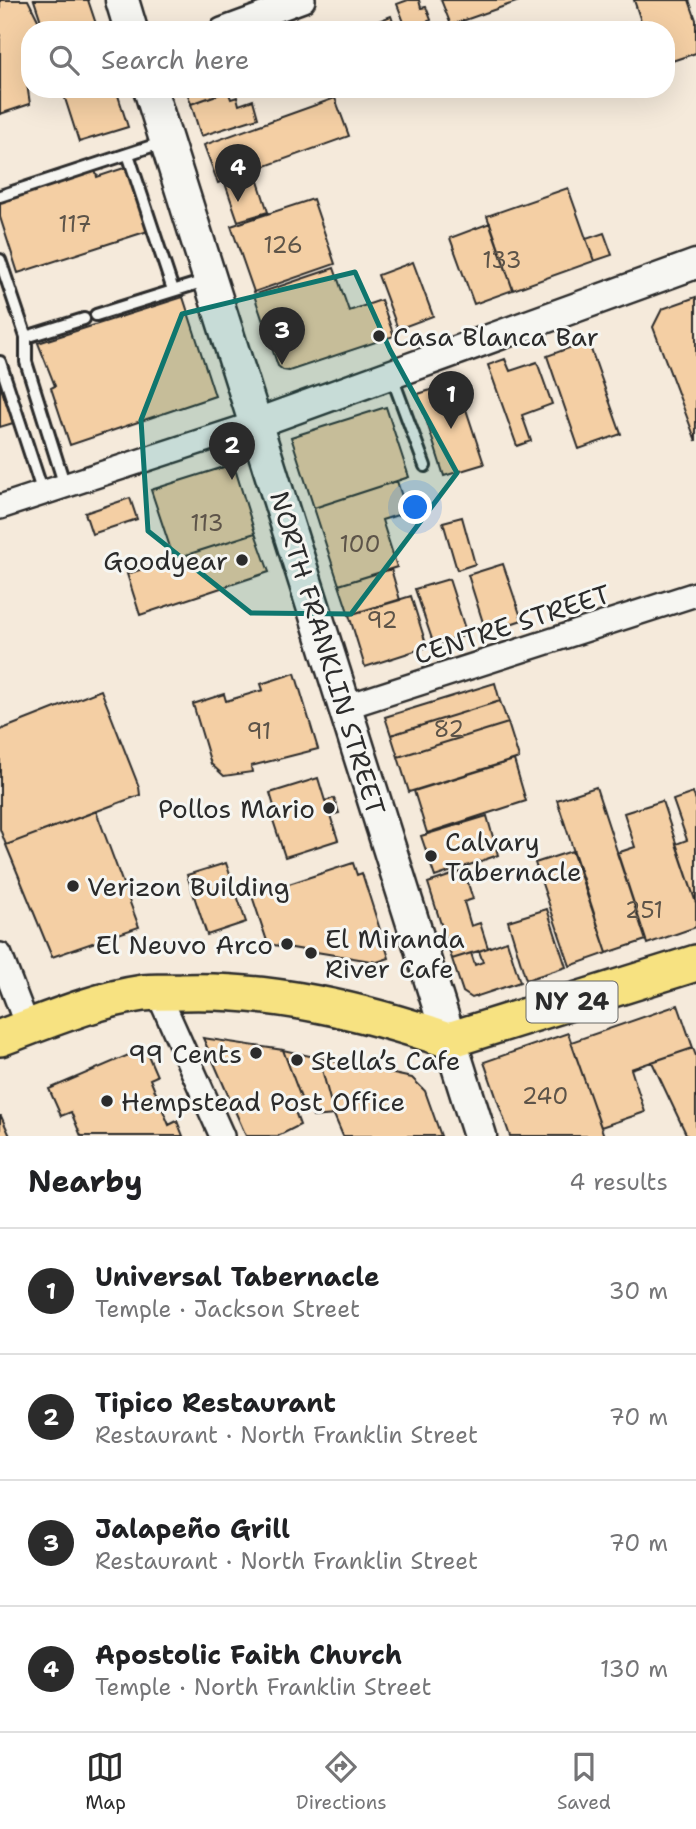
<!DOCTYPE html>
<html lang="en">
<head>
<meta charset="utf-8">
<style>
	body { margin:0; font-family:"Shantell Sans",sans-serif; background:#f6f6f6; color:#202124 }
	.you { position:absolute; left:416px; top:508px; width:24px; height:24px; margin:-18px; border:5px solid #fff; border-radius:50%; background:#1a73e8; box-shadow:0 0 0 10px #1a73e833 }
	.badge { display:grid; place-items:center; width:46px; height:46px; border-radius:50%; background:#2b2b2b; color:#fff; font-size:23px; font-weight:700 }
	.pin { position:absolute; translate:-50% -58px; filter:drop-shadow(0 2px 4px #0008) }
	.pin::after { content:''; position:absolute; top:37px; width:24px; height:21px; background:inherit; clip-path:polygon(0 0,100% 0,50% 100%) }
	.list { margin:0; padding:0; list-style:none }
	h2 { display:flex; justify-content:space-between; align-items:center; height:91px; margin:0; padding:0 28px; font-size:30px }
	h2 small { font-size:23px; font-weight:400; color:#757577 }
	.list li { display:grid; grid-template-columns:46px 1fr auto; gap:21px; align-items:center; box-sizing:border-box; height:126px; padding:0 28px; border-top:2px solid #e0e0e0 }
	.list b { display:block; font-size:26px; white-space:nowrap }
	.list p { margin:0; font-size:23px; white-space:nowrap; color:#757577 }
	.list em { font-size:23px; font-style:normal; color:#757577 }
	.icon { flex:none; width:38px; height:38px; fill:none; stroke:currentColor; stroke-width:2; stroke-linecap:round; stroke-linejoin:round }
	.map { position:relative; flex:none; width:696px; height:1136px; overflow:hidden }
	.search { position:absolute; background:#fff; box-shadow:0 7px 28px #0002; left:21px; right:21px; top:21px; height:77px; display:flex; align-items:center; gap:18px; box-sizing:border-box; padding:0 24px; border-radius:28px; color:#757577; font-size:26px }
	.sheet { height:595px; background:#fff }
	nav { display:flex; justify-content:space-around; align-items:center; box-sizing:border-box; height:98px; border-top:2px solid #e0e0e0; background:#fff; font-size:19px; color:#757577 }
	nav a { display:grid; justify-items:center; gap:4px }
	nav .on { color:#2b2b2b }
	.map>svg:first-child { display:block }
	.building { fill:#f4cfa4; stroke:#2b2b2b; stroke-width:2 }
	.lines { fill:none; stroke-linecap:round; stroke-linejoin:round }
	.service-casing { stroke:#2b2b2b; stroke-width:16 }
	.minor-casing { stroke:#2b2b2b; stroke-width:28 }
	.tertiary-casing { stroke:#2b2b2b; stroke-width:33 }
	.secondary-casing { stroke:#2b2b2b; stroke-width:37 }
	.primary-casing { stroke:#2b2b2b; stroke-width:40 }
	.service { stroke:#f6f6f2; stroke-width:10 }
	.minor { stroke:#f6f6f2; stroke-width:23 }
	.tertiary { stroke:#f6f6f2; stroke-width:28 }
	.secondary { stroke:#f6f6f2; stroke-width:32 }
	.primary { stroke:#f7e281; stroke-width:35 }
	.marked { fill:#0f766e; fill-opacity:0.2; stroke:#0f766e; stroke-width:5; stroke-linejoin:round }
	.poi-dot { fill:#2b2b2b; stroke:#f6f6f2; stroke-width:2.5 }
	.labels { text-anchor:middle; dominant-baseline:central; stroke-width:6; stroke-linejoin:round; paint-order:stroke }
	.number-label { font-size:23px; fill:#5d5449 }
	.shield { fill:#f6f6f2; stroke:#686867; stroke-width:2 }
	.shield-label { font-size:24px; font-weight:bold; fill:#2b2b2b }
	.poi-label { font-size:26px; fill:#2b2b2b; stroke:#f6f6f2; text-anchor:start }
	.street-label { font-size:26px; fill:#2b2b2b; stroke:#f6f6f2 }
</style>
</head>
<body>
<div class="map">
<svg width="696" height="1136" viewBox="0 0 696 1136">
	<rect width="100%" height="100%" fill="#f5eadb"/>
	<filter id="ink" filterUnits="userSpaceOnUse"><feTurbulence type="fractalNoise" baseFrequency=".0143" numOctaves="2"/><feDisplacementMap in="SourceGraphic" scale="14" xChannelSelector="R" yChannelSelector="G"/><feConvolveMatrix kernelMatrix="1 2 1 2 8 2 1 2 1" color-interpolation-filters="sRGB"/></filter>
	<g filter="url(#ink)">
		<path class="building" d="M0 0H28L43 30H30V84H27L30 104 0 114Z
			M34 0H88L98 30H44Z
			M408 0H419L421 8 426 7 431 20 426 22 429 30H407L397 4Z
			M441 0H522L451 25Z
			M634 0H689L696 20V53L666 63V30H644Z
			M391 16 396 30H358V29Z
			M313 20 316 30H286Z
			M62 89H116L128 127 79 142Z
			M186 89H233L191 104Z
			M228 91 231 99 237 97 239 105 253 100 258 118 201 136 191 104Z
			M335 98 349 136 218 183 204 145Z
			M130 166 151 230 18 273 0 217V200L95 169 97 177Z
			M255 172 268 212 238 221 225 183Z
			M568 188 594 261 513 290 487 216Z
			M313 199 335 264 254 292 231 226Z
			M490 223 513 290 474 304 450 238Z
			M604 233 612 255 594 261 586 239Z
			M413 262 433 316 398 329 378 275Z
			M334 268 349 311 381 300 394 336 289 371 283 370 278 366 254 295Z
			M183 297 215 396 70 445 51 388 55 386 38 343Z
			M696 297V441L653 327 662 309Z
			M588 341 621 434 579 449 547 356Z
			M505 359 510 371 537 362 552 404 522 415 531 441 517 446 488 365Z
			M457 382 484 464 444 476 418 394Z
			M0 383 13 423 0 427Z
			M386 407 409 477 314 508 291 437Z
			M224 467H231L236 472 255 533 174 559 151 490Z
			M397 481 407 512 382 520 397 567 339 585 314 508Z
			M130 498 137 519 92 534 85 513Z
			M462 517 475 564 457 570 443 522Z
			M255 533 269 572 140 615 127 574Z
			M503 564 522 620 486 632 468 575Z
			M391 569 400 600 349 615 339 585Z
			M449 579 467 635 434 645 415 589Z
			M411 596 427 647 365 667 349 615Z
			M295 673 318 749 251 766 252 772 224 776 211 764 193 704 224 694 226 701 263 690 261 684Z
			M495 683 500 701 391 735 385 717Z
			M101 690 139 787 140 795 6 845 0 829V730Z
			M500 701 508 723 398 757 391 735Z
			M508 723 519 758 409 792 398 757Z
			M514 760 526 801 427 833 414 791Z
			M318 778 325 801 334 798 339 813 330 815 338 840 285 857 272 817 277 816 270 793Z
			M596 787 646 940 607 953 557 800Z
			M693 793 696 800V903L676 844 687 840 673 800Z
			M662 801 696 903V927L647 944 617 853 635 847 624 813Z
			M96 811 139 927 52 957 6 845Z
			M487 816 498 855 435 877 421 836Z
			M572 851 607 953 570 966 535 863Z
			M226 863 246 922 207 935 187 875Z
			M353 863 357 875 362 873 389 958 377 962 268 944 252 896Z
			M464 871 473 899 464 902 471 926 480 923 488 948 452 959 428 883Z
			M547 909 566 967 526 980 508 921Z
			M507 941 520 982 472 998 463 992 452 959 471 953 475 965 483 962 479 951Z
			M678 1005 693 1048 631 1069 645 1112 601 1127 571 1042Z
			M568 1033 604 1136H510L484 1062Z
			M203 1038 283 1050 304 1106 294 1109 300 1125 278 1136H246Z
			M145 1048 157 1076 150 1079 169 1125 177 1121 183 1136H81L71 1112 61 1116 49 1089Z
			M693 1048 696 1056V1136H687L652 1062Z
			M283 1050 319 1058 334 1115 313 1117 308 1105 304 1106Z
			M319 1058 412 1078 425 1091 441 1136H343L334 1115Z
			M0 1116H1L10 1136H0Z"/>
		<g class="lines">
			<g class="service-casing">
				<path id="service" d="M128 154 173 290
					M0 196 164 142
					M0 260 26 337V362L65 486
					M96 315 208 280
					M26 337 84 319
					M0 362 43 493
					M392 377 425 466"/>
			</g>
			<g class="minor-casing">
				<path id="minor" d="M222 30 303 0
					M0 507 257 423
					M345 707 696 594
					M0 955 28 1028
					M158 993 222 1136"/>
			</g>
			<g class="tertiary-casing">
				<path id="tertiary" d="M257 423 696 264"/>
			</g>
			<g class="secondary-casing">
				<path id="secondary" d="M122 0 131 30
					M150 89 480 1136"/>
			</g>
			<g class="primary-casing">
				<path id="primary" d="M0 1038C46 1021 95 1000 143 993 155 992 168 992 181 992 272 989 363 1011 449 1040L696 963"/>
			</g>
			<use href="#service" class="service"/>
			<use href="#minor" class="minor"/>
			<use href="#tertiary" class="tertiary"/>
			<use href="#secondary" class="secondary"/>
			<use href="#primary" class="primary"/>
		</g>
	</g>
	<path class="marked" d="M355 272 390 350 457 473 351 614 251 613 148 531 141 420 182 314Z"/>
	<g class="poi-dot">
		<circle cx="379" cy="336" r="7"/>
		<circle cx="242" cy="560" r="7"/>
		<circle cx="329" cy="808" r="7"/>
		<circle cx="431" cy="856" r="7"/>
		<circle cx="73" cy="886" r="7"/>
		<circle cx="287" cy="944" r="7"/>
		<circle cx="311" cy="953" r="7"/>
		<circle cx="256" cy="1053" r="7"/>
		<circle cx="297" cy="1060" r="7"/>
		<circle cx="107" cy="1101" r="7"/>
	</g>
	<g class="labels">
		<g class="number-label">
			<text x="75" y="224">117</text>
			<text x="283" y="245">126</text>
			<text x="502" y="260">133</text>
			<text x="207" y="523">113</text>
			<text x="360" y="544">100</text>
			<text x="382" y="620">92</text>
			<text x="449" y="729">82</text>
			<text x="259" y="731">91</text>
			<text x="644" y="910">251</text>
			<text x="545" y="1096">240</text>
		</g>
		<rect class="shield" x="526.5" y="981.5" width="91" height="41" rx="5"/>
		<g class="shield-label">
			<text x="572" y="1002">NY 24</text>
		</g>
		<g class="poi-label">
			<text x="393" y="336">Casa Blanca Bar</text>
			<text x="228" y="560" text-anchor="end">Goodyear</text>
			<text x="315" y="808" text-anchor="end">Pollos Mario</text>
			<text x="445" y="841">Calvary<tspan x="445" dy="30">Tabernacle</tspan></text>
			<text x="87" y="886">Verizon Building</text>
			<text x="325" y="938">El Miranda<tspan x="325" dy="30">River Cafe</tspan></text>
			<text x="273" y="944" text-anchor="end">El Neuvo Arco</text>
			<text x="242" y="1053" text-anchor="end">99 Cents</text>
			<text x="311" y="1060">Stella’s Cafe</text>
			<text x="121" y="1101">Hempstead Post Office</text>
		</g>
		<g class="street-label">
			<text transform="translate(512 624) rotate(-18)">CENTRE STREET</text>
			<text transform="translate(328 653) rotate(73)">NORTH FRANKLIN STREET</text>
		</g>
	</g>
</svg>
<div class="you"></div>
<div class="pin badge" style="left:451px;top:429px">1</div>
<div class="pin badge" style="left:232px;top:480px">2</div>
<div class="pin badge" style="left:282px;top:365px">3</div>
<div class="pin badge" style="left:238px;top:202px">4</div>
<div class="search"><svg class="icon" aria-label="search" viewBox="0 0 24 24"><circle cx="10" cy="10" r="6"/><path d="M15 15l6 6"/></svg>Search here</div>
</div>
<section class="sheet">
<h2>Nearby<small>4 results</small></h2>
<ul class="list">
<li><span class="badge">1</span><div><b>Universal Tabernacle</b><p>Temple · Jackson Street</p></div><em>30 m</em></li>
<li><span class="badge">2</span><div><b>Tipico Restaurant</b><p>Restaurant · North Franklin Street</p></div><em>70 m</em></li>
<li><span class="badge">3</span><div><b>Jalapeño Grill</b><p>Restaurant · North Franklin Street</p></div><em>70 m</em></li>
<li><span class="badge">4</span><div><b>Apostolic Faith Church</b><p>Temple · North Franklin Street</p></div><em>130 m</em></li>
</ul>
</section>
<nav>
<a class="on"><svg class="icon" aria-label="map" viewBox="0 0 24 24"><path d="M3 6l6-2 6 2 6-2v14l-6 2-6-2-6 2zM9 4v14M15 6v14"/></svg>Map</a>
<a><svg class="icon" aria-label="directions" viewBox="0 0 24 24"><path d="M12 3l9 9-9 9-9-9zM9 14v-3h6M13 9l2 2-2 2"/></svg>Directions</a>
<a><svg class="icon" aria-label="saved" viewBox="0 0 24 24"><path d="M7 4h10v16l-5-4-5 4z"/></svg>Saved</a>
</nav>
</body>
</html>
